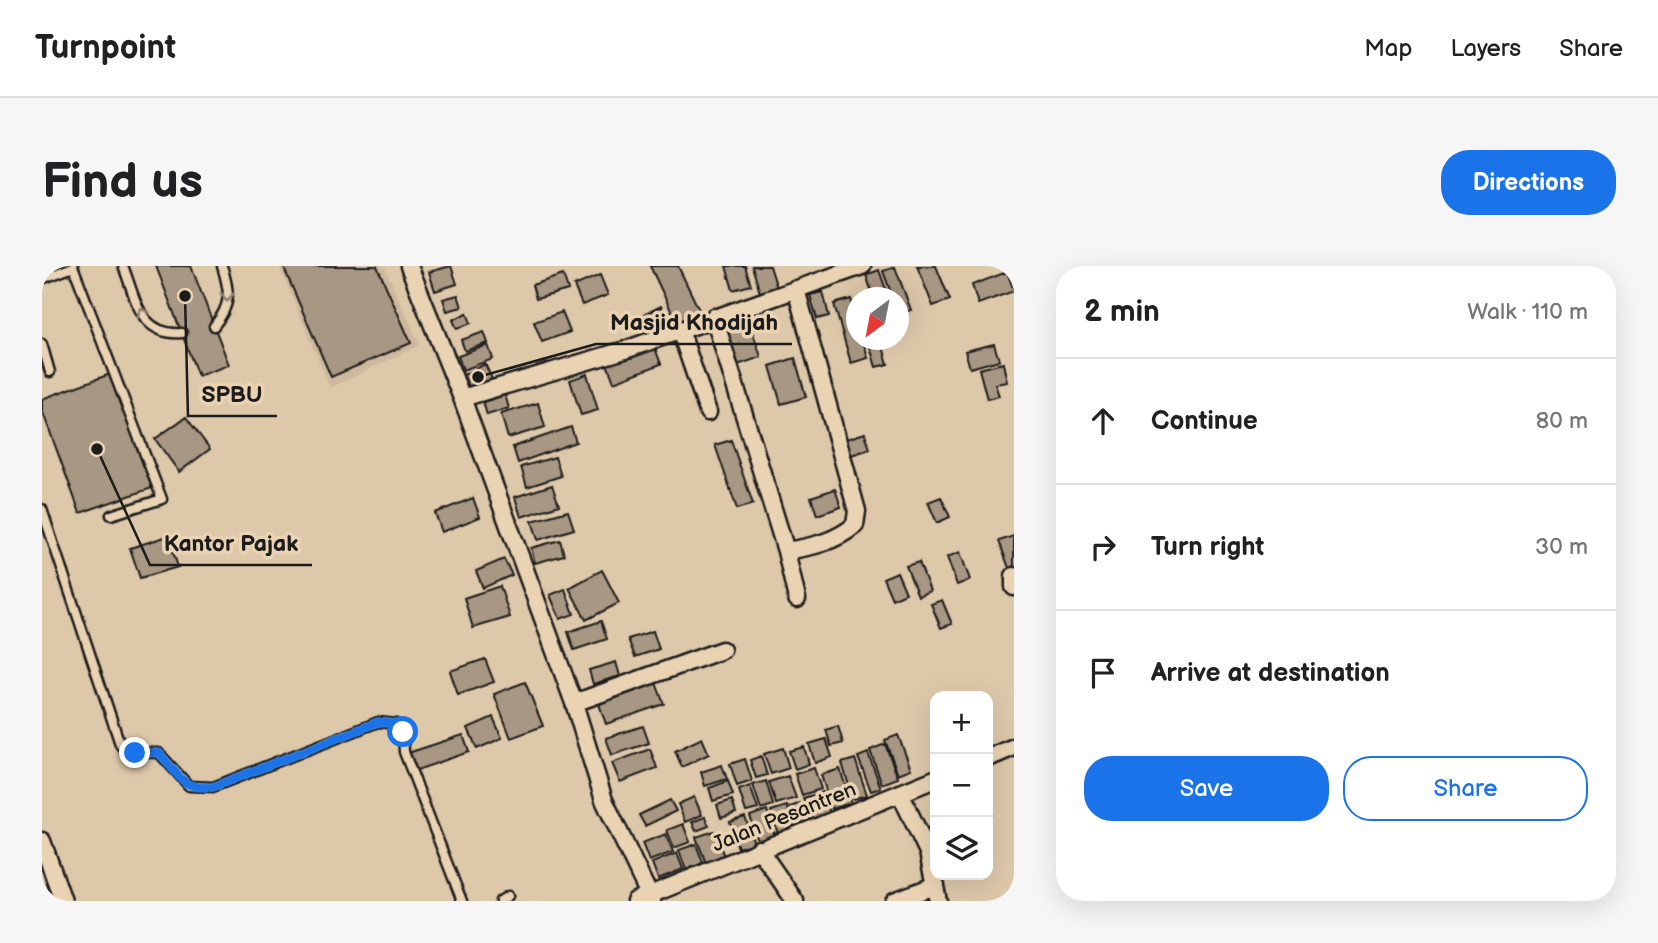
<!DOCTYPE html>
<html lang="en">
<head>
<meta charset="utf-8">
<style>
	body { margin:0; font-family:"Balsamiq Sans",sans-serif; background:#f6f6f6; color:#202124 }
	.controls { position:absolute; right:21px; bottom:21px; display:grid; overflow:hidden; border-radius:14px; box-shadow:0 7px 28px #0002 }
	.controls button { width:63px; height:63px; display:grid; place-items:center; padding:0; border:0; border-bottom:2px solid #e0e0e0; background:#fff; color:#202124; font:35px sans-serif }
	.compass { position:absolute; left:804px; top:21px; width:63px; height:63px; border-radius:50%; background:#fff; box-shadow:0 7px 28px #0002; rotate:212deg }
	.stop { position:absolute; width:21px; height:21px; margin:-16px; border:5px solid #1a73e8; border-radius:50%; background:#fff }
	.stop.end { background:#1a73e8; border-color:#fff; box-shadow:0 2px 7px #0008 }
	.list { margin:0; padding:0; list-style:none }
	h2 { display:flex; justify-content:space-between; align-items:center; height:91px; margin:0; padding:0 28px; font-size:30px }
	h2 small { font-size:23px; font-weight:400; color:#757577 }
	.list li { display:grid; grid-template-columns:46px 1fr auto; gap:21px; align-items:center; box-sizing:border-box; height:126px; padding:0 28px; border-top:2px solid #e0e0e0 }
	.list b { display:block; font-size:26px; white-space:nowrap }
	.list em { font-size:23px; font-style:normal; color:#757577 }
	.actions { display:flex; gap:14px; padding:21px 28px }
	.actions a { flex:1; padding:16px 0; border:2px solid #1a73e8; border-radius:28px; text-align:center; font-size:24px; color:#1a73e8 }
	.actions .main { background:#1a73e8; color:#fff }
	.icon { flex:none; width:38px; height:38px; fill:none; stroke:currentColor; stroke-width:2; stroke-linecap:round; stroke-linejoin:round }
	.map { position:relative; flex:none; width:972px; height:635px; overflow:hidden; border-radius:28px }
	header { display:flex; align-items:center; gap:42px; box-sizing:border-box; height:98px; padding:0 35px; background:#fff; border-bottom:2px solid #e0e0e0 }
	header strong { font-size:33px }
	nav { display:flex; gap:38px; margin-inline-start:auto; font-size:24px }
	.intro { display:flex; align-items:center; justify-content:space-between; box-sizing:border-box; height:168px; padding:0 42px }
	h1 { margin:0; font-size:49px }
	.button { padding:18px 32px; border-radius:28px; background:#1a73e8; color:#fff; font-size:24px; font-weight:700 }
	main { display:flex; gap:42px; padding:0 42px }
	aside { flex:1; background:#fff; border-radius:28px; box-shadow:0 7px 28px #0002 }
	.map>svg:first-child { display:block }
	.built { fill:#ceb99e }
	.building { fill:#a89782; stroke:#1c1c1c; stroke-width:2 }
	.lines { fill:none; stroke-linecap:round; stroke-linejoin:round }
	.lane-casing { stroke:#1c1c1c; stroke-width:13 }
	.street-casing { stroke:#1c1c1c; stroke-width:21 }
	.lane { stroke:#ead3b3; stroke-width:8 }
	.street { stroke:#ead3b3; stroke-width:16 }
	.oneway { stroke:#8d816f }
	.route { stroke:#1a73e8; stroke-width:9 }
	.labels { text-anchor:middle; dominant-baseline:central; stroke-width:7; stroke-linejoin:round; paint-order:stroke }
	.street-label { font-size:21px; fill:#1c1c1c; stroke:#ead3b3 }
	.leader { fill:none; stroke:#1c1c1c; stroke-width:2.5 }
	.callout-dot { fill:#1c1c1c; stroke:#ead3b3; stroke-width:2.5 }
	.callout-label { font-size:23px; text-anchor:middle; font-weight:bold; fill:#1c1c1c; stroke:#ead3b3; stroke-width:7; stroke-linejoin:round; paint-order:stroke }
</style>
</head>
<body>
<header>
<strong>Turnpoint</strong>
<nav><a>Map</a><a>Layers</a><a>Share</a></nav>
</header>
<div class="intro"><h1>Find us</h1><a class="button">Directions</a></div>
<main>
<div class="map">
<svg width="972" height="635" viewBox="0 0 972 635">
	<rect width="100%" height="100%" fill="#dec8aa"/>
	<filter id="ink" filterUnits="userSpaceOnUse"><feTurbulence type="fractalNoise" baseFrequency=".0143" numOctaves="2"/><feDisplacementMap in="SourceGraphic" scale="14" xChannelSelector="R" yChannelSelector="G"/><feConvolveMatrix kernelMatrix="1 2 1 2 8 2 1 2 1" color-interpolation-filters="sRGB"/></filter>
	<g filter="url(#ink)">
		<path class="built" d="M237 0H342L378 79 288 122Z"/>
		<path class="building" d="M114 0H149L187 99 156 110Z
			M241 0H335L369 77 289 111Z
			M409 0 415 18 393 25 387 6Z
			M608 0H636L658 46 635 57Z
			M684 0H703L709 19 691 24Z
			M710 0H728L736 25 719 30Z
			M875 0H894L908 34 891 40Z
			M853 1 869 44 857 48 856 32H851L841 5Z
			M837 4 847 32H832L824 9Z
			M965 6 972 25 936 38 930 19Z
			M521 9 526 24 494 33 490 19Z
			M558 9 566 29 540 39 532 20Z
			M781 26 787 50 775 53 768 29Z
			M416 29 420 41 405 45 401 33Z
			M809 33 814 53V74H821L826 92 809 97 792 38Z
			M619 40 626 55 602 66 595 52Z
			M520 46 528 66 500 76 492 56Z
			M425 47 429 57 415 63 411 54Z
			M701 49 704 59 708 58 719 91 690 101 680 70 691 63 687 53Z
			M442 66 446 77 423 85 419 74Z
			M826 74H839L846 98 834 101Z
			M611 77 619 98 572 116 564 95Z
			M952 78 957 94 928 102 923 85Z
			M446 79 451 93 421 104 416 90Z
			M753 92 764 131 739 138 728 100Z
			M961 97 965 116 953 118 957 130 945 133 937 103Z
			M443 98 450 113 429 124 421 109Z
			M68 108 110 222 38 247 0 144V133Z
			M545 108 556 144 539 149 528 114Z
			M463 129 467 142 445 149 441 136Z
			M496 137 503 161 466 172 459 148Z
			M144 151 168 183 137 206 113 173Z
			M529 161 534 176 476 197 471 181Z
			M823 167 828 183 803 191 798 175Z
			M689 174 711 238 695 243 673 179Z
			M513 191 519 210 485 221 479 201Z
			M510 219 517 239 479 251 473 231Z
			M793 223 799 241 775 249 769 231Z
			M899 231 908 251 895 257 886 236Z
			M431 232 438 251 400 266 393 247Z
			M526 245 532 263 496 274 490 255Z
			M126 270 136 301 98 312 88 282Z
			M972 270V300L967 302 957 275Z
			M518 274 522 289 493 297 489 282Z
			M918 286 928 314 915 319 905 291Z
			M462 293 470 309 441 322 434 305Z
			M877 296 888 325 876 330 864 300Z
			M560 304 577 337 544 354 527 322Z
			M855 306 864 327 850 333 841 312Z
			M458 320 468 351 431 362 422 332Z
			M523 323 532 348 518 353 508 329Z
			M900 334 910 358 899 362 889 338Z
			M559 355 565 373 532 384 526 366Z
			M611 365 617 383 593 391 586 373Z
			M443 393 452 416 416 429 408 405Z
			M574 396 578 410 551 418 547 404Z
			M483 416 501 460 469 472 452 428Z
			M614 417 622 438 564 458 557 438Z
			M451 451 460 472 435 483 426 462Z
			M601 460 607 477 570 489 564 472Z
			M796 460 801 477 789 480 784 464Z
			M421 469 427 486 372 505 366 487Z
			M856 469 869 503 856 508 843 474Z
			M660 472 667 488 640 501 633 485Z
			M784 473 790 491 773 497 767 478Z
			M843 478 856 512 840 518 828 484Z
			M762 481 767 498 753 503 747 485Z
			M741 482 747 502 729 508 722 488Z
			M608 483 615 502 578 516 570 497Z
			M826 487 839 522 829 525 816 491Z
			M719 490 725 509 714 512 708 494Z
			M703 493 710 515 695 520 688 498Z
			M813 493 825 529 811 533 800 497Z
			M680 499 685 513 663 520 659 506Z
			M772 502 779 523 760 529 753 508Z
			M798 503 809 537 790 543 779 509Z
			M746 510 754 532 734 538 727 516Z
			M686 515 691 529 671 535 667 522Z
			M724 515 731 539 719 543 711 519Z
			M708 520 716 543 704 546 697 524Z
			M781 526 789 550 769 556 761 532Z
			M652 531 660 549 643 556 636 538Z
			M628 534 634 545 603 560 597 549Z
			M690 534 694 547 679 552 675 539Z
			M758 537 765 557 754 560 748 541Z
			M745 540 753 563 736 568 729 545Z
			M725 544 733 570 716 575 708 550Z
			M663 551 667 560 654 565 650 556Z
			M703 551 712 577 696 582 688 556Z
			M641 558 648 576 632 582 625 564Z
			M672 565 682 590 664 597 654 571Z
			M624 568 631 586 607 595 600 577Z
			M654 578 661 597 644 604 637 584Z
			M635 587 641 603 616 613 610 597Z"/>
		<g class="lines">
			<g class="lane-casing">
				<path id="lane" d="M31 0 120 233 69 249
					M81 0C94 32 97 70 140 67
					M0 13 31 1
					M172 60C190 38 188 26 180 0
					M0 78 8 106
					M0 243 78 478 84 486 117 487 147 520 171 521 336 456 354 458 361 466 362 486 420 635
					M458 635 466 630"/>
			</g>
			<g class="street-casing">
				<path id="street" d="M367 0 420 132 532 437 562 534 610 635
					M672 51 744 285C769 281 793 276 813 259L815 245 754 23
					M638 64 666 146
					M420 132 583 84 820 0
					M744 285 755 333
					M972 310V321
					M532 437 680 384
					M946 492 972 481
					M858 527 886 586 896 635
					M0 575 21 635
					M717 583 753 635
					M593 635 893 513
					M852 635 894 619"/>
			</g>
			<use href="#lane" class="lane"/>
			<use href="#street" class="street"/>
		</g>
		<defs><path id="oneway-chevron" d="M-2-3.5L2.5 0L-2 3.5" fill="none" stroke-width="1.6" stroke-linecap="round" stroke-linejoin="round" transform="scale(1.75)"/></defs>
		<g class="oneway">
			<use href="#oneway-chevron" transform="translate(185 31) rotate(93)"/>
			<use href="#oneway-chevron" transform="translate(100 46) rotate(-114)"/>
		</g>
	</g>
	<g class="lines" filter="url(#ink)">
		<path class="route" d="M93 487H117C137 508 138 524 171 521L336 456 354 458 361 466"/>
	</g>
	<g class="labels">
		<g class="street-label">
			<text transform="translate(742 551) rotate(-22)">Jalan Pesantren</text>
		</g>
	</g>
	<path class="leader" d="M436 111L554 78H750M143 30L146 150H235M55 183L108 299H270"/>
	<g class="callout-dot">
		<circle cx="436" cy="111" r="7"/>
		<circle cx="143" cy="30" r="7"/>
		<circle cx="55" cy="183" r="7"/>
	</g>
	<g class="callout-label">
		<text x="652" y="64">Masjid Khodijah</text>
		<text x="190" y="136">SPBU</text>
		<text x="189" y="285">Kantor Pajak</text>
	</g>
</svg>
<div class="controls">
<button>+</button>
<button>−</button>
<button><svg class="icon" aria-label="layers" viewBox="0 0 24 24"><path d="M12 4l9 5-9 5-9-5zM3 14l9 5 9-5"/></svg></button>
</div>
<svg class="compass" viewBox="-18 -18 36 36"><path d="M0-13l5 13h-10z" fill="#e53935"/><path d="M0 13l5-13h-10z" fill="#757577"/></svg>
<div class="stop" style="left:361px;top:466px"></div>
<div class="stop end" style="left:93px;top:487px"></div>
</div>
<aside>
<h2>2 min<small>Walk · 110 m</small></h2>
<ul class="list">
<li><svg class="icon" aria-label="ahead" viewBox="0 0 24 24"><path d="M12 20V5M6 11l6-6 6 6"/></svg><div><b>Continue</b></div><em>80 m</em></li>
<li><svg class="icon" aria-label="right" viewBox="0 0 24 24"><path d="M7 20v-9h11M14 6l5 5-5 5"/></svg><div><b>Turn right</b></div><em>30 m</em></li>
<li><svg class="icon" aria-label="arrive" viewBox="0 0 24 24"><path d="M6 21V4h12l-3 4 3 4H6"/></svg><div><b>Arrive at destination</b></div></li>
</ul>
<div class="actions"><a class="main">Save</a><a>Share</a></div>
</aside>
</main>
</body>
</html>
